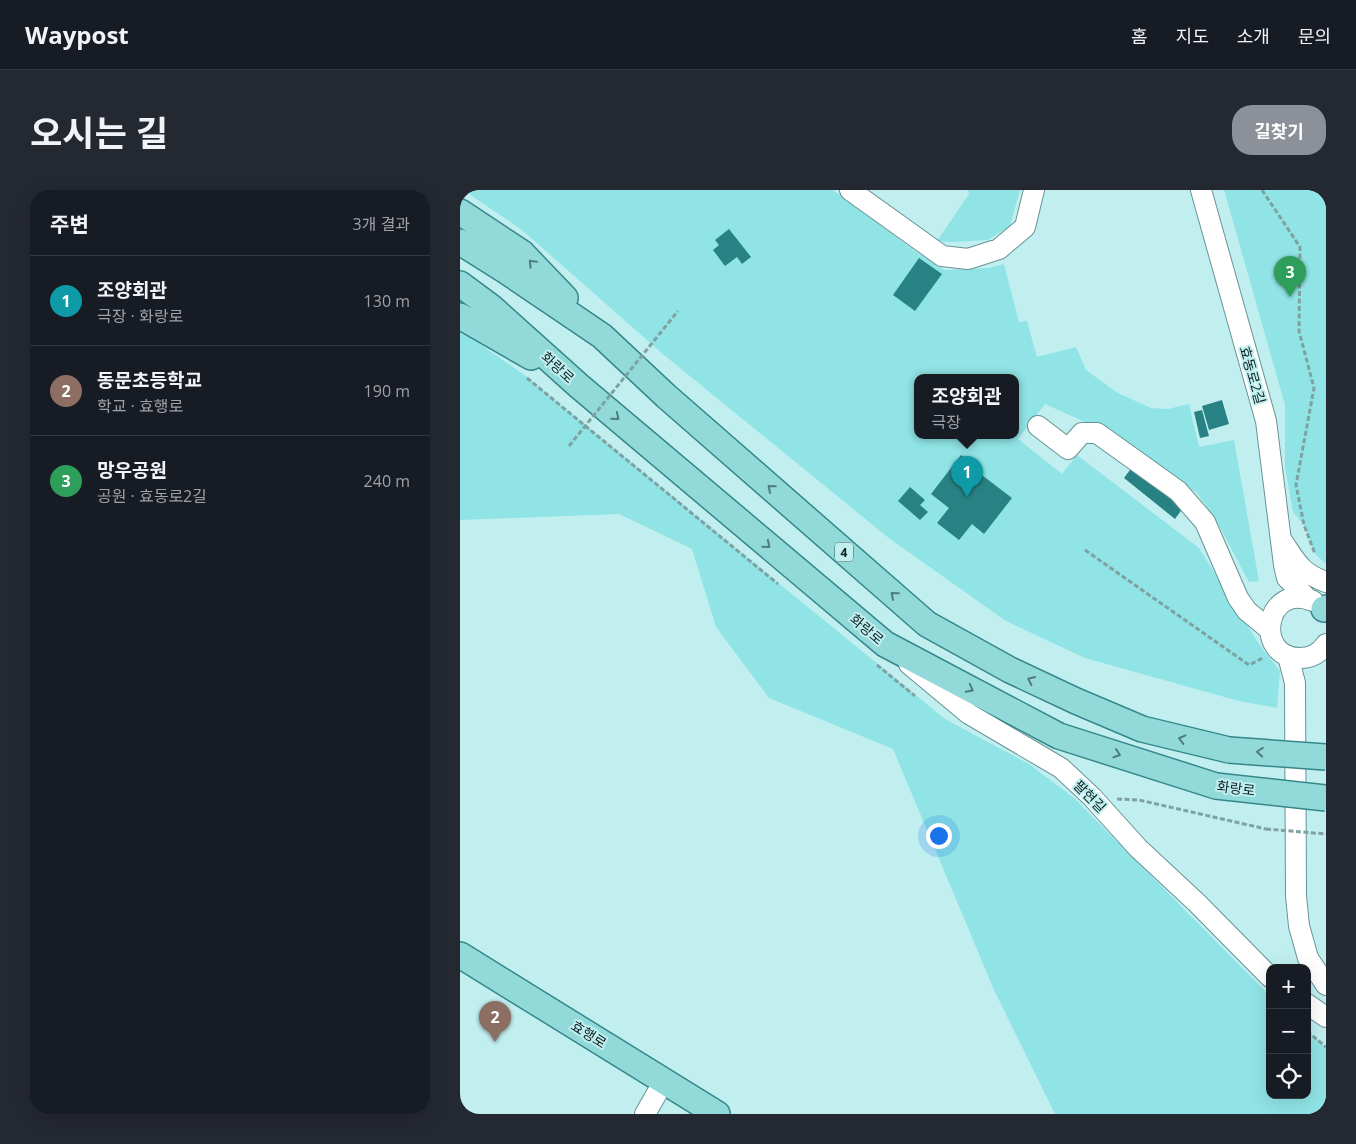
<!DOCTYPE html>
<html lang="ko">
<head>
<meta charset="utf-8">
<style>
	body { margin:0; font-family:"Open Sans","Noto Sans KR",sans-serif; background:#242831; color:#f1f3f6 }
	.controls { position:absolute; right:15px; bottom:15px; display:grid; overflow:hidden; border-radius:10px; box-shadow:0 5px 20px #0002 }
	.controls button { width:45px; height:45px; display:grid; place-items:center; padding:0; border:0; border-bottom:1px solid #363941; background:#171b24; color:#f1f3f6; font:25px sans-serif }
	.you { position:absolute; left:478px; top:645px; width:18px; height:18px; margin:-12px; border:4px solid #fff; border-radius:50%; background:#1a73e8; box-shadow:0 0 0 8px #1a73e833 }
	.badge { display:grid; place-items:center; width:32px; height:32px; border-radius:50%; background:#8c9099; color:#fff; font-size:16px; font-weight:700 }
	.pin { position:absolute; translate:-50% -41px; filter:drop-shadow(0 1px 2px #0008) }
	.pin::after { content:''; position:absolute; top:26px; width:18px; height:15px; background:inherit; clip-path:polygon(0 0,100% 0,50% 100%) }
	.popup { position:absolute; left:454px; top:184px; width:105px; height:65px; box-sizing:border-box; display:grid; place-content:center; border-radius:10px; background:#171b24; filter:drop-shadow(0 1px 4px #0005); font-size:16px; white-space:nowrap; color:#9ea1a6 }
	.popup b { font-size:19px; color:#f1f3f6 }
	.popup::after { content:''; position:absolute; left:50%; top:100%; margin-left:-10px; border:10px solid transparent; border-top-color:#171b24 }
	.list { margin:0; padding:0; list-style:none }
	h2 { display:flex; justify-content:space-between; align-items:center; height:65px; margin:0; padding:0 20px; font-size:21px }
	h2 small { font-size:16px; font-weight:400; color:#9ea1a6 }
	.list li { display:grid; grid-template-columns:32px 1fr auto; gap:15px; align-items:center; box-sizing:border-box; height:90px; padding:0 20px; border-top:1px solid #363941 }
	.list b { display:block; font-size:19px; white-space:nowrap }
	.list p { margin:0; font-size:16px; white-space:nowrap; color:#9ea1a6 }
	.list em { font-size:16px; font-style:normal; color:#9ea1a6 }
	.icon { flex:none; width:28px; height:28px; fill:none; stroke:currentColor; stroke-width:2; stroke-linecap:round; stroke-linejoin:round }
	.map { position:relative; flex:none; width:866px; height:924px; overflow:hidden; border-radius:20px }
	header { display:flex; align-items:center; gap:30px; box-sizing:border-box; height:70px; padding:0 25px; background:#171b24; border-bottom:1px solid #363941 }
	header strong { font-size:24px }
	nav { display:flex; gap:28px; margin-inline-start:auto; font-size:18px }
	.intro { display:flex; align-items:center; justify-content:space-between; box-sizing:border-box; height:120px; padding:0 30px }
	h1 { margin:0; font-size:35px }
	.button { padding:12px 22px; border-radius:20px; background:#8c9099; color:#fff; font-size:18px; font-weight:700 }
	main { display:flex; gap:30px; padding:0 30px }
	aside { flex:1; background:#171b24; border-radius:20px; box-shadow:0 5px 20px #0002 }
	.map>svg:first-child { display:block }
	.green { fill:#90e4e6; fill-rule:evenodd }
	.building { fill:#288284 }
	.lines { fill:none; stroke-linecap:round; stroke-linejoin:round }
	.minor-casing { stroke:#679394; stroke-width:22 }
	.major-casing { stroke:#35878a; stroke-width:28 }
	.path { stroke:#7ea1a2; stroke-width:3; stroke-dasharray:5 2.5; stroke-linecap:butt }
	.minor { stroke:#fff; stroke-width:20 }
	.major { stroke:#92d9da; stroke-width:25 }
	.major-bridge-casing { stroke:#35878a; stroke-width:28; stroke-linecap:butt }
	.path-bridge { stroke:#7ea1a2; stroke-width:3; stroke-dasharray:5 2.5; stroke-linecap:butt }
	.major-bridge { stroke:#92d9da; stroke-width:25 }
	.oneway { stroke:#507c7e }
	.labels { text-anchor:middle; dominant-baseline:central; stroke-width:4; stroke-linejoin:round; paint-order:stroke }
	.shield { fill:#c1eff0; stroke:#445e5f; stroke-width:1 }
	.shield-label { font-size:12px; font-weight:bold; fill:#0e2021 }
	.street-label { font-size:14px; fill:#0e2021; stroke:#c1eff0 }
</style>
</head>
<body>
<header>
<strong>Waypost</strong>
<nav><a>홈</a><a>지도</a><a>소개</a><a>문의</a></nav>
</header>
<div class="intro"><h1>오시는 길</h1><a class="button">길찾기</a></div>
<main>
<aside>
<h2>주변<small>3개 결과</small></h2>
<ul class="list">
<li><span class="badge" style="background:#0f9aa8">1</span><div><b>조양회관</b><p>극장 · 화랑로</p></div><em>130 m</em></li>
<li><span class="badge" style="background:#8d6e63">2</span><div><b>동문초등학교</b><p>학교 · 효행로</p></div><em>190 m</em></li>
<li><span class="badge" style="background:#2e9e5b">3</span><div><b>망우공원</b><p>공원 · 효동로2길</p></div><em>240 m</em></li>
</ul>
</aside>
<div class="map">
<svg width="866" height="924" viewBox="0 0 866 924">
	<rect width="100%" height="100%" fill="#c1eff0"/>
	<path class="green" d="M3 0H373L456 62 485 80 529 78 544 74 559 132 567 131 577 167 616 157 626 180 656 202 691 218 708 219 729 214 739 257 774 250 799 391 789 392 756 330 737 303 680 262 638 238 585 214 558 249 602 284 617 265 739 358 799 454 820 481 817 518 779 511 625 468 546 431 430 349 204 165 62 40ZM458 188H556V246H458Z
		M508 0H560L550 36 528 50 491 52 477 51 509 4Z
		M764 0H866V374L855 364 844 335 833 322 825 277V215Z
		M0 140 63 184 485 529 569 574 614 608 810 806V905H847V841L866 857V924H595L534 800 433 559 309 508 256 437 232 359 159 324 0 330Z"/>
	<path class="building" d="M269 39 291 67 282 74 277 67 265 76 253 60 259 55 255 50Z
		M459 68 482 84 455 121 433 105Z
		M762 210 769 234 749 240 742 216Z
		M742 220 749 246 740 248 734 222Z
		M501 265 516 276 514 279 552 308 524 344 512 334 499 350 477 333 489 318 471 304Z
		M672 277 723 318 715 329 664 288Z
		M450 297 465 310 460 315 468 322 460 330 438 311Z"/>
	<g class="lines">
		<g class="minor-casing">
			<path id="minor" d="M390 0 482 66 508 69 539 59 565 37 574 0
				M741 0 806 231 824 375 827 388 847 408
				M578 236 608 259 622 243H637L718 301 745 332 778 408 787 421 809 439
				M823 352C837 373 841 383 866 392
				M853 411C805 391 793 468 840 468 851 468 860 463 866 454
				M828 466 835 493 836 706 839 736 848 768 866 795
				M449 474 509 524 601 578 632 607 678 658 737 713 810 787
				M847 814 866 827
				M185 924 204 891"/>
		</g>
		<g class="major-casing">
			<path id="major" d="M0 22 62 63 105 108
				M0 52 46 81 142 146 206 206 467 434 550 480 616 511 682 539 769 560
				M0 94 31 117 119 196 425 454 599 546 756 596
				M0 126 71 167
				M864 419 866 418
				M0 765 257 924"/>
		</g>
		<path class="path" d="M802 0 840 57 839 141 854 198 836 295 844 335 855 364
			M67 188 318 394
			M625 360 789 475 803 468
			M417 475 455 506
			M657 609 679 610 806 639
			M847 841 866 857"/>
		<use href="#minor" class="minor"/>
		<use href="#major" class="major"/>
		<g class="major-bridge-casing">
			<path id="major-bridge" d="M769 560 866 567
				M756 596 866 608"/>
		</g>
		<path class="path-bridge" d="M109 256 218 121
			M806 639 866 644"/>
		<use href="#major-bridge" class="major-bridge"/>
	</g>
	<defs><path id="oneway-chevron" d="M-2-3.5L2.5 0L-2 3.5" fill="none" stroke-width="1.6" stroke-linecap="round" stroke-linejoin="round" transform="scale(1.25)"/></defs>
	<g class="oneway">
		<use href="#oneway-chevron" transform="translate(72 73) rotate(-134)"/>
		<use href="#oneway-chevron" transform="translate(156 227) rotate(40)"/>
		<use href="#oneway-chevron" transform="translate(311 298) rotate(-139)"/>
		<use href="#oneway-chevron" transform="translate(307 355) rotate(40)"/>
		<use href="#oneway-chevron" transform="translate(434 405) rotate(-139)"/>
		<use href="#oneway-chevron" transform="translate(571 490) rotate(-155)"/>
		<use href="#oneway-chevron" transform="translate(510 499) rotate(28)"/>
		<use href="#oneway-chevron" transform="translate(722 549) rotate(-166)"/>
		<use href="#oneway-chevron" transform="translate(800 562) rotate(-176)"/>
		<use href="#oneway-chevron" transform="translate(657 564) rotate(18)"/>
	</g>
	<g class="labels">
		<rect class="shield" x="375" y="352.5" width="18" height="19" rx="4"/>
		<g class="shield-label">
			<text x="384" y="362">4</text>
		</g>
		<g class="street-label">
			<text transform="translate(98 177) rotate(42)">화랑로</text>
			<text transform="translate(793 185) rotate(74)">효동로2길</text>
			<text transform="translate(407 439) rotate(40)">화랑로</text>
			<text transform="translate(776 598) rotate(7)">화랑로</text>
			<text transform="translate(630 606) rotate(45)">팔현길</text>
			<text transform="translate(129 844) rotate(32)">효행로</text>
		</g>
	</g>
</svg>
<div class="controls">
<button>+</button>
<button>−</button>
<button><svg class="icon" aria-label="locate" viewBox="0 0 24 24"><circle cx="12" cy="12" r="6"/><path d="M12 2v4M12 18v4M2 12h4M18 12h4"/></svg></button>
</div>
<div class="you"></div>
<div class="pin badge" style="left:507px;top:307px;background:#0f9aa8">1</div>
<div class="popup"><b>조양회관</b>극장</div>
<div class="pin badge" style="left:35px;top:852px;background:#8d6e63">2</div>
<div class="pin badge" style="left:830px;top:107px;background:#2e9e5b">3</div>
</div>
</main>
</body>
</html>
